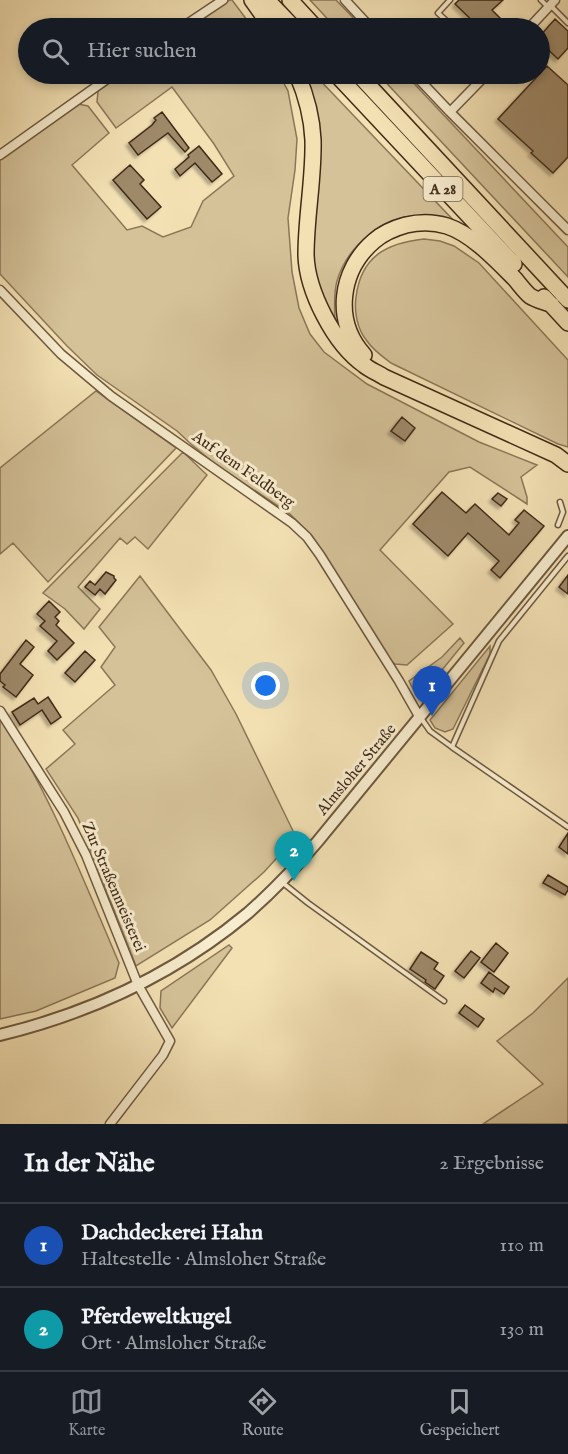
<!DOCTYPE html>
<html lang="de">
<head>
<meta charset="utf-8">
<style>
	body { margin:0; font-family:"IM FELL English",serif; background:#242831; color:#f1f3f6 }
	.you { position:absolute; left:266px; top:686px; width:21px; height:21px; margin:-15px; border:4px solid #fff; border-radius:50%; background:#1a73e8; box-shadow:0 0 0 9px #1a73e833 }
	.badge { display:grid; place-items:center; width:39px; height:39px; border-radius:50%; background:#8c9099; color:#fff; font-size:20px; font-weight:700 }
	.pin { position:absolute; translate:-50% -50px; filter:drop-shadow(0 2px 3px #0008) }
	.pin::after { content:''; position:absolute; top:32px; width:21px; height:18px; background:inherit; clip-path:polygon(0 0,100% 0,50% 100%) }
	.list { margin:0; padding:0; list-style:none }
	h2 { display:flex; justify-content:space-between; align-items:center; height:78px; margin:0; padding:0 24px; font-size:26px }
	h2 small { font-size:20px; font-weight:400; color:#9ea1a6 }
	.list li { display:grid; grid-template-columns:39px 1fr auto; gap:18px; align-items:center; box-sizing:border-box; height:84px; padding:0 24px; border-top:2px solid #363941 }
	.list b { display:block; font-size:22px; white-space:nowrap }
	.list p { margin:0; font-size:20px; white-space:nowrap; color:#9ea1a6 }
	.list em { font-size:20px; font-style:normal; color:#9ea1a6 }
	.icon { flex:none; width:33px; height:33px; fill:none; stroke:currentColor; stroke-width:2; stroke-linecap:round; stroke-linejoin:round }
	.map { position:relative; flex:none; width:568px; height:1124px; overflow:hidden }
	.search { position:absolute; background:#171b24; box-shadow:0 3px 9px #0003; left:18px; right:18px; top:18px; height:66px; display:flex; align-items:center; gap:15px; box-sizing:border-box; padding:0 21px; border-radius:33px; color:#9ea1a6; font-size:22px }
	.sheet { height:246px; background:#171b24 }
	nav { display:flex; justify-content:space-around; align-items:center; box-sizing:border-box; height:84px; border-top:2px solid #363941; background:#171b24; font-size:16px; color:#9ea1a6 }
	nav a { display:grid; justify-items:center; gap:3px }
	nav .on { color:#8c9099 }
	.map>svg:first-child { display:block }
	.green { fill:#d5c299; stroke:#8b7658; stroke-width:1.5 }
	.building { fill:#9e8969; stroke:#412a18; stroke-width:1.5; filter:url(#shadow) }
	.lines { fill:none; stroke-linecap:round; stroke-linejoin:round }
	.service-casing { stroke:#6e583f; stroke-width:7 }
	.minor-casing { stroke:#6e583f; stroke-width:11 }
	.tertiary-casing { stroke:#6e583f; stroke-width:14 }
	.motorway-casing { stroke:#412a18; stroke-width:18 }
	.service { stroke:#f7ecce; stroke-width:4 }
	.minor { stroke:#f7ecce; stroke-width:8 }
	.tertiary { stroke:#f7ecce; stroke-width:10 }
	.motorway { stroke:#f3e1b4; stroke-width:15 }
	.labels { text-anchor:middle; dominant-baseline:central; stroke-width:6; stroke-linejoin:round; paint-order:stroke }
	.shield { fill:#f7ecce; stroke:#78644f; stroke-width:1.5 }
	.shield-label { font-size:15px; font-weight:bold; fill:#412a18 }
	.street-label { font-size:16px; fill:#412a18; stroke:#f7ecce }
</style>
</head>
<body>
<div class="map">
<svg width="568" height="1124" viewBox="0 0 568 1124">
	<defs>
		<filter id="shadow"><feDropShadow dx="-3" dy="3" stdDeviation="1.5" flood-color="#0004"/></filter>
	</defs>
	<rect width="100%" height="100%" fill="#f3e1b4"/>
	<filter id="stains"><feTurbulence type="fractalNoise" baseFrequency=".00333" numOctaves="4"/><feColorMatrix values="0 0 0 0 .2 0 0 0 0 .09 0 0 0 0 .02 0 0 0 .5 -.17"/></filter>
	<radialGradient id="worn" r=".72"><stop offset=".6" stop-color="#630" stop-opacity="0"/><stop offset="1" stop-color="#630" stop-opacity=".3"/></radialGradient>
	<path class="green" d="M230 0H232L253 28H190Z
		M310 0H336L363 28H336Z
		M123 74H279L288 91 297 139 295 170 288 218 292 272 299 308 310 334 324 352 367 384 479 442 537 465 521 477 527 497V504L470 467 449 472 380 550 453 624 407 665 395 664 390 660 312 536 290 514 215 464 192 445 177 431 97 375 67 346 0 274V159L78 104 88 106 109 133 72 165 127 230 142 226 163 237 191 227 203 201 234 176 214 144 172 87 116 128 97 102 98 91Z
		M304 74H314L457 224C445 222 432 216 420 216 383 214 347 247 337 281 333 295 335 310 335 324L316 281 310 253Z
		M378 74H405L568 247V277Z
		M424 239 440 241 454 246 479 263 568 360V447L558 444 391 363C383 357 373 350 367 341 357 329 354 312 356 297 361 256 387 243 424 239Z
		M96 391 176 448 48 582 13 543 0 554V468Z
		M183 452 207 475 148 549 135 537 127 544 120 538 78 587 100 609 84 629 65 609 43 593Z
		M140 576 211 670 236 714 296 837 264 872 210 920 136 966 78 818 46 769 75 744 63 730 115 685 101 667 115 647 99 627Z
		M460 638 464 643 425 691 420 694 414 691 409 681 442 657Z
		M490 646V654L453 729 445 732 435 728 430 720Z
		M0 717C50 793 83 879 119 963L115 978 36 1011 0 1019Z
		M229 945 232 948 172 1028 160 1008 161 991Z
		M568 978V1124H483L543 1084 497 1041 533 1013Z"/>
	<path class="building" d="M459 0H503L492 10 506 24 502 28H480L455 4Z
		M555 19 568 31V48L558 59 540 42V36Z
		M547 66 568 85V157L553 173 531 153 533 151 498 119Z
		M162 112 189 148 185 152 168 133 138 155 129 143 152 125 156 120 154 118Z
		M199 146 222 174 212 182 195 163 180 176 175 169 189 157 188 155Z
		M130 165 144 180 140 184 161 207 147 219 113 180Z
		M402 417 415 428 405 441 391 431Z
		M442 492 466 513 475 504 509 535 519 523 515 520 524 510 544 526 500 578 491 570 499 561 468 533 448 556 413 524Z
		M498 493 507 499 501 506 492 499Z
		M106 572 114 576V578L116 580 105 594 100 589 95 595 85 587 90 581 95 585Z
		M568 575V594L559 587Z
		M49 601 60 612 55 617 59 621 56 625 74 643 57 660 48 651 57 641 40 626 45 621 37 614Z
		M26 640 34 647 20 664 33 675 16 697 3 687 5 685 0 681V674Z
		M85 651 95 660 75 682 65 673Z
		M48 697 61 717 51 724 42 710 20 725 12 712 34 698 38 704Z
		M568 833V854L559 847Z
		M548 875 568 887V890L565 895 543 883Z
		M496 943 508 953 494 972 481 962Z
		M471 951 480 958 464 978 455 971Z
		M421 952 438 963 434 969 444 976 435 989 425 982 426 980 410 969Z
		M489 972 509 987 504 994 495 988 493 992 481 983Z
		M465 1005 484 1019 478 1027 459 1013Z"/>
	<g class="lines">
		<g class="service-casing">
			<path id="service" d="M450 0 438 13 454 28
				M541 0 548 7
				M551 6 568 23
				M558 525 563 512 560 502
				M421 718 430 731 452 747 568 827
				M452 747 499 641 568 556
				M283 883 308 903 444 1001"/>
		</g>
		<g class="minor-casing">
			<path id="minor" d="M345 0 371 28
				M181 28 223 0
				M529 28 555 0
				M414 74 450 112 568 230
				M450 112 487 74
				M0 155 114 74
				M0 290 61 354 111 396 292 523 307 537 320 555 399 681 420 718
				M0 711 64 812 86 855 138 985 170 1041 163 1055 110 1124"/>
		</g>
		<g class="tertiary-casing">
			<path id="tertiary" d="M0 1035C90 1013 176 973 248 913 273 891 296 867 318 841L568 536"/>
		</g>
		<g class="motorway-casing">
			<path id="motorway" d="M252 0 272 28
				M267 0 294 28
				M290 0 316 28
				M297 74C306 95 312 117 313 140 314 178 306 216 306 255 307 291 334 344 364 365 370 370 378 373 384 377L556 455 568 464
				M336 74 514 264
				M358 74 568 300
				M544 297 568 323
				M364 355C333 321 340 270 374 241 383 233 395 228 406 225 419 222 434 222 447 226 472 234 497 261 515 279 520 285 525 292 530 296 536 300 545 302 552 305"/>
		</g>
		<use href="#service" class="service"/>
		<use href="#minor" class="minor"/>
		<use href="#tertiary" class="tertiary"/>
		<use href="#motorway" class="motorway"/>
	</g>
	<g class="labels">
		<rect class="shield" x="423.5" y="177" width="39" height="24" rx="4.5"/>
		<g class="shield-label">
			<text x="443" y="189">A 28</text>
		</g>
		<g class="street-label">
			<text transform="translate(243 470) rotate(35)">Auf dem Feldberg</text>
			<text transform="translate(357 770) rotate(-50)">Almsloher Straße</text>
			<text transform="translate(113 887) rotate(67)">Zur Straßenmeisterei</text>
		</g>
	</g>
	<rect width="100%" height="100%" filter="url(#stains)"/>
	<rect width="100%" height="100%" fill="url(#worn)"/>
</svg>
<div class="you"></div>
<div class="pin badge" style="left:432px;top:716px;background:#1a4fb4">1</div>
<div class="pin badge" style="left:294px;top:881px;background:#0f9aa8">2</div>
<div class="search"><svg class="icon" aria-label="search" viewBox="0 0 24 24"><circle cx="10" cy="10" r="6"/><path d="M15 15l6 6"/></svg>Hier suchen</div>
</div>
<section class="sheet">
<h2>In der Nähe<small>2 Ergebnisse</small></h2>
<ul class="list">
<li><span class="badge" style="background:#1a4fb4">1</span><div><b>Dachdeckerei Hahn</b><p>Haltestelle · Almsloher Straße</p></div><em>110 m</em></li>
<li><span class="badge" style="background:#0f9aa8">2</span><div><b>Pferdeweltkugel</b><p>Ort · Almsloher Straße</p></div><em>130 m</em></li>
</ul>
</section>
<nav>
<a class="on"><svg class="icon" aria-label="map" viewBox="0 0 24 24"><path d="M3 6l6-2 6 2 6-2v14l-6 2-6-2-6 2zM9 4v14M15 6v14"/></svg>Karte</a>
<a><svg class="icon" aria-label="directions" viewBox="0 0 24 24"><path d="M12 3l9 9-9 9-9-9zM9 14v-3h6M13 9l2 2-2 2"/></svg>Route</a>
<a><svg class="icon" aria-label="saved" viewBox="0 0 24 24"><path d="M7 4h10v16l-5-4-5 4z"/></svg>Gespeichert</a>
</nav>
</body>
</html>
